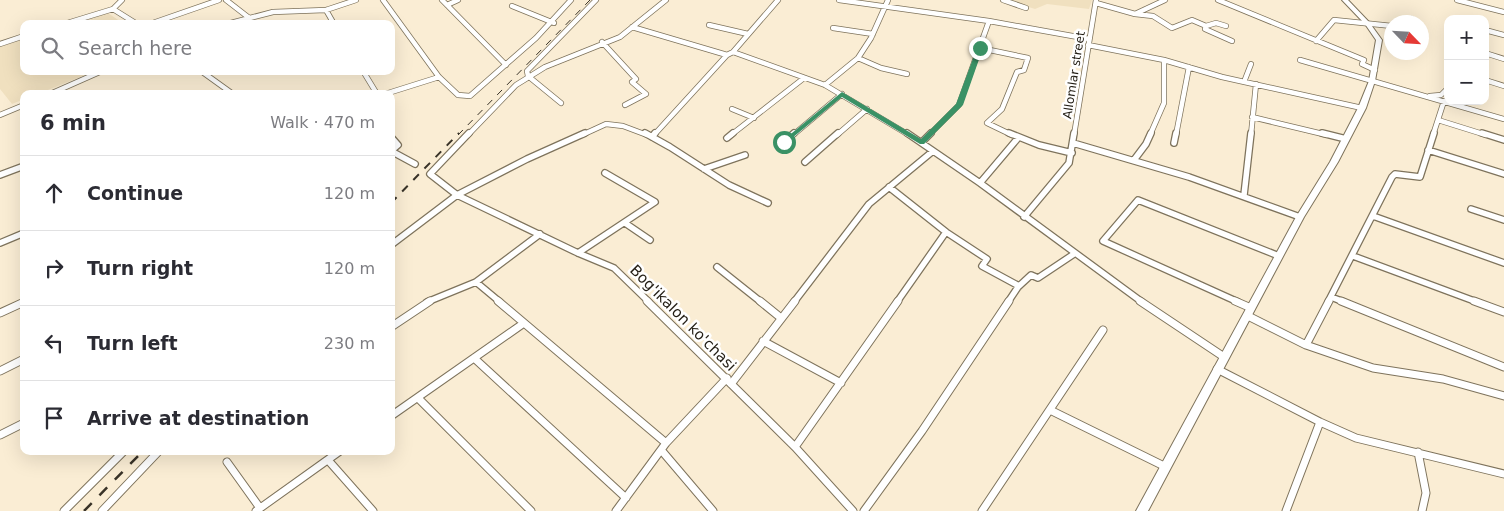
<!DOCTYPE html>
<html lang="en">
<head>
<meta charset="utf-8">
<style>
	body { margin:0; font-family:"DejaVu Sans",sans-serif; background:#f7f7f7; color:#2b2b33 }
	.controls { position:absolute; right:15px; top:15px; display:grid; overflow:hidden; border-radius:10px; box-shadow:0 5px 20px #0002 }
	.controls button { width:45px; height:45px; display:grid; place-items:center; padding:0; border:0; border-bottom:1px solid #e1e1e2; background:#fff; color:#2b2b33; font:25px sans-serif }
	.compass { position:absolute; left:1384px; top:15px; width:45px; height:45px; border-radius:50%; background:#fff; box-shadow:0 5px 20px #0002; rotate:115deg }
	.stop { position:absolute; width:15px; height:15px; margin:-11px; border:4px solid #3a9165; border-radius:50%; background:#fff }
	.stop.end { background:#3a9165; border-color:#fff; box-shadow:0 1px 5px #0008 }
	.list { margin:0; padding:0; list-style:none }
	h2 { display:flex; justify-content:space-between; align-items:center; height:65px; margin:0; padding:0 20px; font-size:21px }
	h2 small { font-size:16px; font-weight:400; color:#7c7c81 }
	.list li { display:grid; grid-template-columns:32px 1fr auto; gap:15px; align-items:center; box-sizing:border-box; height:75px; padding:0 20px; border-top:1px solid #e1e1e2 }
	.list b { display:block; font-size:19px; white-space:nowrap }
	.list em { font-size:16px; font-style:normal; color:#7c7c81 }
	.icon { flex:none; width:28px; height:28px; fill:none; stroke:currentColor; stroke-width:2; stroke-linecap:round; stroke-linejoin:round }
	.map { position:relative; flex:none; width:1504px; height:511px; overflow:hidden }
	.search { position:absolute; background:#fff; box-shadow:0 5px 20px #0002; left:20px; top:20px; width:375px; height:55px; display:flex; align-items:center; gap:12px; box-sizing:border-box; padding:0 18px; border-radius:10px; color:#7c7c81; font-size:19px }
	.panel { position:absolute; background:#fff; box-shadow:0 5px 20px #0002; left:20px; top:90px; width:375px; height:365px; border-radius:10px }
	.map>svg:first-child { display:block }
	.built { fill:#f0e0bf }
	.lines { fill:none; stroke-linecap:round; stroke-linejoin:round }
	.street-far2-casing { stroke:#7e735c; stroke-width:6 }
	.street-far1-casing { stroke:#7e735c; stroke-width:8 }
	.street-casing { stroke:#7e735c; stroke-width:9 }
	.secondary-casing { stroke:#7e735c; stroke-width:2 }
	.street-far2 { stroke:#fff; stroke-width:4.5 }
	.street-far1 { stroke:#fff; stroke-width:5.5 }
	.street { stroke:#fff; stroke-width:7 }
	.secondary { fill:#fff; fill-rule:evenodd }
	.rail-far2 { stroke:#393328; stroke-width:1; stroke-dasharray:7 7; stroke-linecap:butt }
	.rail-far1 { stroke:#393328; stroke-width:2; stroke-dasharray:8 8; stroke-linecap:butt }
	.rail { stroke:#393328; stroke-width:2.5; stroke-dasharray:11 11; stroke-linecap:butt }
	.route { fill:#3a9165 }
	.labels { text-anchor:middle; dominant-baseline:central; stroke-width:5; stroke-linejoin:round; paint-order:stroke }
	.far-street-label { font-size:12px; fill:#221d14; stroke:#fff }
	.street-label { font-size:15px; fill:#221d14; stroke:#fff }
</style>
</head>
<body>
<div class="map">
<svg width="1504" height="511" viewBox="0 0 1504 511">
	<rect width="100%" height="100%" fill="#faedd4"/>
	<path class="built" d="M1007 0H1092L1089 9 1047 4 1035 9Z
		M108 13 124 24H74Z
		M24 39V71H95L38 94H24V99L12 104 0 89V47Z"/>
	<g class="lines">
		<g class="street-far2-casing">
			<path id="street-far2" d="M122 0 113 9 137 24
				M226 0 248 17
				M383 0 439 77 458 95 470 96 536 38 571 0
				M442 0 506 65
				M839 0 989 21 1089 39
				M1003 0 1026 8
				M1218 0 1364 60 1362 64 1375 70
				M1457 0 1504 12
				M1096 3 1135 14 1165 0
				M447 5 458 0
				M512 6 554 23
				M326 10 334 24
				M1135 14 1153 16 1172 28 1192 20 1206 26 1205 29 1232 41
				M1410 22 1412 19
				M64 24 113 9
				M150 24 219 0
				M227 24 273 12 326 10 356 0
				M709 25 748 34
				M1206 26 1216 23 1226 26
				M632 27 727 55
				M833 28 873 34
				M1485 30 1504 35
				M1316 41 1334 20 1392 26
				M602 42 636 79 632 82 646 94 625 105
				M0 44 24 36
				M1088 45 1164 60 1222 77 1362 108
				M980 48 1028 58 1024 70 1017 72 1002 109 987 123 1012 135
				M733 52 825 85 909 135
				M1485 53 1504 59
				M858 58 881 68 907 74
				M1300 60 1504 119
				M201 71 233 94
				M363 71 377 94
				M1485 80 1504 86
				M1244 82 1251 64
				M825 85 858 58 871 38 888 0
				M50 94 102 71
				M385 94 439 77
				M1430 96 1441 95 1448 88
				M561 103 528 76 527 71 596 0
				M732 109 754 118
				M0 115 24 105
				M1252 117 1327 135
				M1438 120 1486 135
				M468 135 516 85 545 67 620 37 666 0
				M582 135 606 124 623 126 647 135
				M654 135 727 55 733 52 778 0
				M731 135 804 78
				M793 135 842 94
				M837 135 867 109
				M929 135 959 105 989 21
				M1074 135 1096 0
				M1150 135 1164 103V60
				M1176 135 1189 67
				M1251 135 1256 84
				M1433 135 1444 101"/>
		</g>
		<g class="street-far1-casing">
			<path id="street-far1" d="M469 133 430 174 457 195 578 253 614 268 649 302
				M645 133 670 147 729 185 768 203
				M907 133 980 183 1142 302
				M1009 133 1039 145 1072 153
				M1322 133 1346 139
				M1482 133 1504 140
				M391 137 398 145 391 151
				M652 137 655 133
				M727 138 733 133
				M784 142 794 133
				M922 142 931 133
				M1073 143 1189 177 1300 217
				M1174 143 1176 133
				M1428 150 1504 174
				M391 151 415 164
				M1134 160 1146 144 1151 133
				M805 162 838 133
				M704 169 745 155
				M0 175 24 166
				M980 183 1018 138
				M889 187 946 232 897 302
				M1244 195 1251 133
				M1471 209 1504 220
				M1373 216 1504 263
				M1024 217 1069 163 1074 133
				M625 223 650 240
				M946 232 987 259 982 266 1019 286
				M0 243 24 233
				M391 245 457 195 527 159 585 133
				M578 253 655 202 605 173
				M1353 256 1477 302
				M717 267 761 302
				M476 282 500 302
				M1331 297 1344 302
				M427 302 476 282 540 234
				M794 302 869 204 933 151
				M1008 302 1018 287 1031 275 1038 278 1074 254
				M1238 302 1103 241 1138 200 1279 256
				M1328 302 1392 177 1395 174 1420 177 1434 133"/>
		</g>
		<g class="street-casing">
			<path id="street" d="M498 301 666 443
				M647 301 795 447 853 511
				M760 301 781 318
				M1140 301 1224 357
				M1235 301 1251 308
				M1341 301 1504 367
				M1474 301 1504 312
				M0 313 24 302
				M1248 316 1306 345 1373 368 1443 379 1504 396
				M391 327 430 301
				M763 341 841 383
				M1306 345 1329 301
				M474 358 626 498
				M1217 369 1320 422 1356 438 1504 474
				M0 371 24 359
				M731 384 795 301
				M418 398 531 511
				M1050 410 1166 467
				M391 416 524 323
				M0 435 24 423
				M795 447 898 301
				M662 451 713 511
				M1418 452 1426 493 1422 511
				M328 460 373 511
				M227 462 260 508
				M64 511 124 451
				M102 511 159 451
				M256 511 340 451
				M616 511 666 443 727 378
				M864 511 922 431 1009 301
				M982 511 1103 330
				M1286 511 1320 422"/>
		</g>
		<g class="secondary-casing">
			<path id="secondary" d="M1342 0H1348L1369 22 1382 40 1375 81 1366 108 1338 162 1304 217 1148 511H1136L1296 217 1330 162 1358 108 1369 81 1376 40 1365 24Z"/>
		</g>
		<use href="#street-far2" class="street-far2"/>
		<use href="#street-far1" class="street-far1"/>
		<use href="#street" class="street"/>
		<use href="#secondary" class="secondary"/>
		<path class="rail-far2" d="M458 135 590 0"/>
		<path class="rail-far1" d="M391 203 459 133"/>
		<path class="rail" d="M84 511 143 451"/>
	</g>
	<path class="route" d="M980 46 983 48 963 105 924 144H920L842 97 786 143 781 142 842 92 921 139 956 104 977 48Z"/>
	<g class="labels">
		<g class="far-street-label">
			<text transform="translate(1074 75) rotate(-81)">Allomlar street</text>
		</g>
		<g class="street-label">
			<text transform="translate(683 318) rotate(45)">Bog'ikalon ko'chasi</text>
		</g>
	</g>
</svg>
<div class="controls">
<button>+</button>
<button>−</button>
</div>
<svg class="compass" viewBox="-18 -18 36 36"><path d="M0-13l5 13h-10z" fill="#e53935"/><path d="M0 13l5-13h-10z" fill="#7c7c81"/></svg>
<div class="stop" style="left:784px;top:142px"></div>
<div class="stop end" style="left:980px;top:48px"></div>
<div class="search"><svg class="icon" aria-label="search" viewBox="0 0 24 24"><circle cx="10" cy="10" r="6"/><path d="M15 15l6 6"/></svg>Search here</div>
<section class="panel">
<h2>6 min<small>Walk · 470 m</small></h2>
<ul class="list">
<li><svg class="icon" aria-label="ahead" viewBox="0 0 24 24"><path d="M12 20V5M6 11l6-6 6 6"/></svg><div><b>Continue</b></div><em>120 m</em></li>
<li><svg class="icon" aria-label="right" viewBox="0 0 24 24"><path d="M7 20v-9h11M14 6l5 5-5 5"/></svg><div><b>Turn right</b></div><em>120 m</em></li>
<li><svg class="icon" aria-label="left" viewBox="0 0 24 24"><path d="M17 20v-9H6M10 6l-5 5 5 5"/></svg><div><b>Turn left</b></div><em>230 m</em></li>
<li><svg class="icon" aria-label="arrive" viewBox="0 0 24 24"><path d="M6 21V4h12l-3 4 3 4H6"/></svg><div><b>Arrive at destination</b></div></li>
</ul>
</section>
</div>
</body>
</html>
